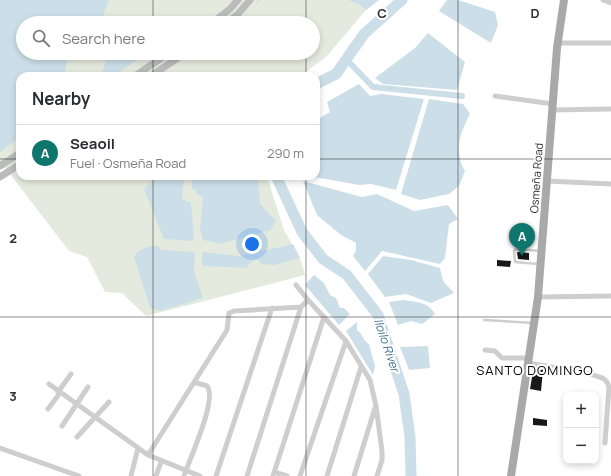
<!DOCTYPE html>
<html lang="en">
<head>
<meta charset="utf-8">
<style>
	body { margin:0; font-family:Manrope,sans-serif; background:#f7f7f7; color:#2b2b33 }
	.controls { position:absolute; right:12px; bottom:12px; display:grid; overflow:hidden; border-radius:8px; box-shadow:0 2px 6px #0003 }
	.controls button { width:36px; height:36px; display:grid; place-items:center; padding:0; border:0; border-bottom:1px solid #e1e1e2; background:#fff; color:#2b2b33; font:20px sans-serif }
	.you { position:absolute; left:252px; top:244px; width:14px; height:14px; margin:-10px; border:3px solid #fff; border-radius:50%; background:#1a73e8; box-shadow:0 0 0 6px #1a73e833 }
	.badge { display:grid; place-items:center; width:26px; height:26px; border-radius:50%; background:#0f766e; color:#fff; font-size:13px; font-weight:700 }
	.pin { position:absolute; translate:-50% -33px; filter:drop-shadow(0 1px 2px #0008) }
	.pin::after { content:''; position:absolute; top:21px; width:14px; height:12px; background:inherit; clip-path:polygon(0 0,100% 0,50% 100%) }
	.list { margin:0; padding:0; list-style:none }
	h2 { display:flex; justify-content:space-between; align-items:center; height:52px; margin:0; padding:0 16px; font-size:17px }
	h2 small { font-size:13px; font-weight:400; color:#7c7c81 }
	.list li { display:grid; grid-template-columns:26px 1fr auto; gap:12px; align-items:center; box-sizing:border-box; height:56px; padding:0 16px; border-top:1px solid #e1e1e2 }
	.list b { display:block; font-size:15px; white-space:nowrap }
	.list p { margin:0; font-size:13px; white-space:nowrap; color:#7c7c81 }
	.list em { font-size:13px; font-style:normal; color:#7c7c81 }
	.icon { flex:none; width:22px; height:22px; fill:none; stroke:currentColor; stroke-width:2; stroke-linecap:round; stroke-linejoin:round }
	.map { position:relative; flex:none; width:611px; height:476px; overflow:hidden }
	.search { position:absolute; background:#fff; box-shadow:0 2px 6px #0003; left:16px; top:16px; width:304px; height:44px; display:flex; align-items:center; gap:10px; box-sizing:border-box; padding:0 14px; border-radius:22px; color:#7c7c81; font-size:15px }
	.panel { position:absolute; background:#fff; box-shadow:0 2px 6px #0003; left:16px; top:72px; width:304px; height:108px; border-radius:12px }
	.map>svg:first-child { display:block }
	.green { fill:#e5eade; fill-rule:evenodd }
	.water { fill:#ccdfe8 }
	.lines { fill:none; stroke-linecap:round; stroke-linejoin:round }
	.canal { stroke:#ccdfe8; stroke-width:6 }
	.river { stroke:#ccdfe8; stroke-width:11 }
	.building { fill:#181818 }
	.path { stroke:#cbcbcb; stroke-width:1; stroke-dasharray:2 2; stroke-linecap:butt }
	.lane { stroke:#cecece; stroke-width:2.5 }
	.street { stroke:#cecece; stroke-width:5 }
	.secondary { stroke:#bbb; stroke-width:7 }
	.primary { stroke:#a9a9a9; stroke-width:8 }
	.grid { fill:none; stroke:#313131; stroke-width:1; stroke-opacity:0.55 }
	.labels { text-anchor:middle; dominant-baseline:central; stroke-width:4; stroke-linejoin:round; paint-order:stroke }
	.street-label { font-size:11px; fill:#313131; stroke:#fff }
	.water-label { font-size:12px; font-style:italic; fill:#45758d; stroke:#fff }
	.quarter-label { font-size:13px; letter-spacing:1px; fill:#000; stroke:#fff }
	.grid-label { font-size:13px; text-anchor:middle; font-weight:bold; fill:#313131; stroke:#fff; stroke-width:4; stroke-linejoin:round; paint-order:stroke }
</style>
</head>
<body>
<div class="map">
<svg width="611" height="476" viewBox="0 0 611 476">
	<rect width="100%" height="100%" fill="#fff"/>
	<path class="green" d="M0 0H379L366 10 326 57 300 76H20V176H267L284 230 300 258 305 275 146 316 122 293 105 292 87 257 69 251 0 161ZM23 23H313V53H23Z"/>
	<path class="water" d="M0 0H109L100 23H23V53H58L68 56 64 76H20V137L0 152Z
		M348 0H379L366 10 359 4Z
		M447 0H458L495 12 498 25 491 43 439 11Z
		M428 33 465 62 457 90 383 84 375 78 415 48Z
		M108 53H146L114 76H101Z
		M359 84 370 96 381 94 424 99 396 190 371 184 359 185 309 176H316V120L330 112 327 102Z
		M429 99 463 104 470 114C460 134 453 150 465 171L459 186 449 194 420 200 401 194Z
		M153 176H184L182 199 191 203 194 237 192 241 164 239 144 189 153 181Z
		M193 176H258L260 204 276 221 270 230 221 244 203 240 200 229 203 198 196 193V189H192Z
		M303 181 362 197 377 194 414 211 448 205 458 219 449 224 445 258 440 264 382 251 365 271 353 256 356 250V243L341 235 317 215Z
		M293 244 300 258 274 265 261 264 258 260H254L246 268 202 266V252L239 256Z
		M151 246H158L161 250 195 252 194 271 203 298 160 311 150 308 134 257 138 251Z
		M383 256 411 260 440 268 443 281 454 293 431 303 406 294 385 297 368 274Z
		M314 275 324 283 330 295 336 298 340 308H344L350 314 339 325 305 285Z
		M403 300C416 302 429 302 435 314L422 324 411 321 398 325 389 302Z
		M357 322V330C363 334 363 341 369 344L375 366 373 375 346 331Z
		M428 346 430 368 409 370 400 347Z"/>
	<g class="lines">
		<path class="canal" d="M346 59 373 87 462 96"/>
		<path class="river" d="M316 84 336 74 364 34 402 0
			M276 176 302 232 323 259 347 275 378 315 404 394 410 437 411 476"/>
	</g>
	<path class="building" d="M517 252 529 253V260L518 259Z
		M497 260 511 261 510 267 497 266Z
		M537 369 543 370 541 391 530 389 533 371H537Z
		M533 418 547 420V426L533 425Z"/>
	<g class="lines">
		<path class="path" d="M256 4 259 0"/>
		<path class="lane" d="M538 264 515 262 514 251 516 249 541 251
			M484 320 534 323"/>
		<path class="street" d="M603 0 611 3
			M558 43H611
			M495 96 553 104
			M552 110 611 109
			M547 181 611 184
			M296 285 308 300 346 341 370 380 376 406 382 451V460L377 476
			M538 297 611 296
			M485 350 495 351 502 358H529
			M528 363C543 366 594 372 604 379 607 381 608 384 609 387L605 443
			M49 384 148 455 200 476
			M58 392 71 374
			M48 409 60 393
			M62 426 88 387
			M77 437 109 402
			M0 448 79 476
			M148 455 227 330 229 313 234 311 301 307
			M274 472 287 476
			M131 476 138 448
			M156 476 161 462
			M184 476C189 460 218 399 207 386L194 382
			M216 476 272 308
			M247 476 301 307 308 300
			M273 476 324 317
			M300 476 346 341
			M327 476 361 367
			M354 476 375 408"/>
		<path class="secondary" d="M212 23 230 9 238 0
			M226 23 238 14 250 0
			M135 76 169 53
			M151 76 185 53
			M0 166 20 153
			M0 177 20 164"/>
		<path class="primary" d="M511 476 538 297 557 48 564 0"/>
	</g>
	<path class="grid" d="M153 0V23M306 0V23M458 0V476M153 53V76M306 53V76M0 159H20M316 159H611M153 176V476M306 176V476M0 317H611"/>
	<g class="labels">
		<g class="street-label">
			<text transform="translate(536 178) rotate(-86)">Osmeña Road</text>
		</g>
		<g class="water-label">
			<text transform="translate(387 345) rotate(71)">Iloilo River</text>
		</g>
		<g class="quarter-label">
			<text x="535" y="370">SANTO DOMINGO</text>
		</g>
	</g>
	<g class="grid-label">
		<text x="382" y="18">C</text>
		<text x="535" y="18">D</text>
		<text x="13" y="243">2</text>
		<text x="13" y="401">3</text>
	</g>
</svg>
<div class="controls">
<button>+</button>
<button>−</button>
</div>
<div class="you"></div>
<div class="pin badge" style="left:522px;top:256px">A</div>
<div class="search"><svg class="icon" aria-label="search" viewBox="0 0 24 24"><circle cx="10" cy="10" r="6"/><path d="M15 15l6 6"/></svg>Search here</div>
<section class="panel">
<h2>Nearby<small></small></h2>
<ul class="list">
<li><span class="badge">A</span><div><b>Seaoil</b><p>Fuel · Osmeña Road</p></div><em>290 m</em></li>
</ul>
</section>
</div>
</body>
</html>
